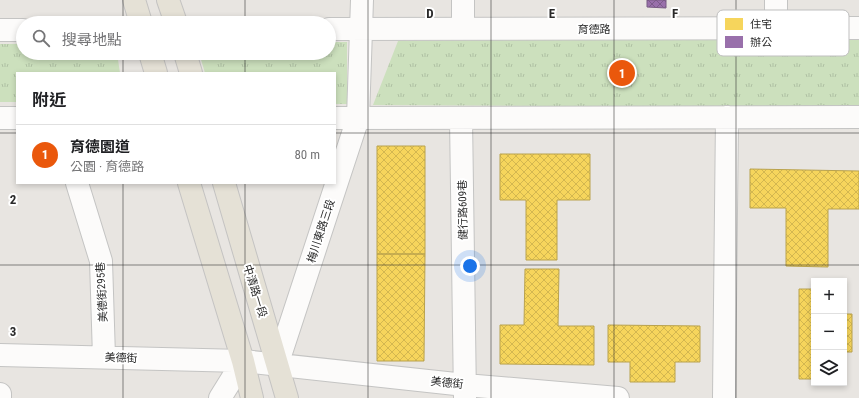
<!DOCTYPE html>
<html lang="zh-TW">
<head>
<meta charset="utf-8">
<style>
	body { margin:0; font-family:"Roboto Condensed","Noto Sans TC",sans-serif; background:#f2f2f2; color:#202124 }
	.controls { position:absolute; right:12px; bottom:12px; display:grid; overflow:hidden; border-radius:0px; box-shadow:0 2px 6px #0003 }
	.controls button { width:36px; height:36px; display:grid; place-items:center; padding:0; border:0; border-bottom:1px solid #e0e0e0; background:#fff; color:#202124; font:20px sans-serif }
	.you { position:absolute; left:470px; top:266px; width:14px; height:14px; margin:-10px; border:3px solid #fff; border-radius:50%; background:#1a73e8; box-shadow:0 0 0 6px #1a73e833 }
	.badge { display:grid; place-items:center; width:26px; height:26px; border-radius:50%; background:#ea580c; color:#fff; font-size:13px; font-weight:700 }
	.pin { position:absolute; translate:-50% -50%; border:2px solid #fff; box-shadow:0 1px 4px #0006 }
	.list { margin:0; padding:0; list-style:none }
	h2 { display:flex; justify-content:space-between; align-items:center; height:52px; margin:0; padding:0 16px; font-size:17px }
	h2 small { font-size:13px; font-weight:400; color:#757577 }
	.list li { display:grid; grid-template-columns:26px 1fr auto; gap:12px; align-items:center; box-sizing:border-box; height:60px; padding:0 16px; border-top:1px solid #e0e0e0 }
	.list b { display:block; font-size:15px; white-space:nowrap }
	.list p { margin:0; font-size:13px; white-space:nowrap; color:#757577 }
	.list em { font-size:13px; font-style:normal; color:#757577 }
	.icon { flex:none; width:22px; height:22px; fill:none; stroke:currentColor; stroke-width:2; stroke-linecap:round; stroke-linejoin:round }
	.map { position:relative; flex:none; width:859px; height:398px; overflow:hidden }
	.search { position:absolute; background:#fff; box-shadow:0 2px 6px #0003; left:16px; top:16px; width:320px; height:44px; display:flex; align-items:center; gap:10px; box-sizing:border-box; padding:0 14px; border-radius:22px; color:#757577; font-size:15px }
	.panel { position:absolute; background:#fff; box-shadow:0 2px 6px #0003; left:16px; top:72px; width:320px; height:112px; border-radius:0px }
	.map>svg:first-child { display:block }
	.park { fill:url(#park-tufts) }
	.homes { fill:url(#homes-cross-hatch); stroke:#b9a24d }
	.offices { fill:url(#offices-cross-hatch); stroke:#785b84 }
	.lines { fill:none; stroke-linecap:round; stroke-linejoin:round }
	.minor-casing { stroke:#c4c4c3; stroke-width:24 }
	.major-casing { stroke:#c4c3c2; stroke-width:24 }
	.minor { stroke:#fcfbfa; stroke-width:22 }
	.major { stroke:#e5e1d6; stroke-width:22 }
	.grid { fill:none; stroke:#2a2a2a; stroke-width:1; stroke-opacity:0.55 }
	.labels { text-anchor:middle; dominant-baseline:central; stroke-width:4; stroke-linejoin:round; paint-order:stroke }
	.street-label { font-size:11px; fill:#2a2a2a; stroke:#fff }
	.key { fill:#fff; stroke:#bfbfbf; stroke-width:1 }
	.key-label { font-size:11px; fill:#2a2a2a }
	.grid-label { font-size:13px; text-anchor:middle; font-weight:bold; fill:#2a2a2a; stroke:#fff; stroke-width:4; stroke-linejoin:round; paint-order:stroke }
</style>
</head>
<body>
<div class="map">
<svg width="859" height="398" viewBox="0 0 859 398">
	<defs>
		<pattern id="park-tufts" width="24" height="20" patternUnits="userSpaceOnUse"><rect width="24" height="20" fill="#cce0bd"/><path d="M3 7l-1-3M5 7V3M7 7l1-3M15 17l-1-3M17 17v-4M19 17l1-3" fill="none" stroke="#afc0a3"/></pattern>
		<pattern id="homes-cross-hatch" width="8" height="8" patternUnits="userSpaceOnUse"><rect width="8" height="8" fill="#f6d55c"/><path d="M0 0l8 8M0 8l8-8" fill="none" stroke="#d3b750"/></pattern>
		<pattern id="offices-cross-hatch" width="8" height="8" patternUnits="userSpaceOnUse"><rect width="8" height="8" fill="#9970ab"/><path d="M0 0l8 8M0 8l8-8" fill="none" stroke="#7d5c8b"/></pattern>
	</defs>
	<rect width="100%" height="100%" fill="#e8e5e1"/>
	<path class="park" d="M859 36V108L373 105 398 41Z
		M329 42H347V104H335V73H205L199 53H329Z
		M0 44H23V53H117L120 73H17V102H0Z"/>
	<path class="homes" d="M377 146H425V254H377Z
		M500 154H590V200H557V260H526V200H500Z
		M750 169 859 171V209H828V267L786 266V208H750Z
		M377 254H425L424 361H377Z
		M525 269H559L558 326H594V365L500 364V325H524Z
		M799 289H814V379H799Z
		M844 314H852V352H844Z
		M608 325 700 326V362H675V382H630V362H608Z"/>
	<path class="offices" d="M647 0H666V8L647 7Z"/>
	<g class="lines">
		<g class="minor-casing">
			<path id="minor" d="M463 0V29
				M776 0V28
				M329 29 859 28
				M0 30H23
				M0 118H17
				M335 118 859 117
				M461 118 465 398
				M77 183 101 261 104 357
				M0 355 243 361 465 385 618 398
				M277 365 358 118 362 0
				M0 394V398
				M220 398 243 361
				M724 398 727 117"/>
		</g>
		<g class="major-casing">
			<path id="major" d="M134 0 141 23
				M168 0 176 23
				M150 53 156 73
				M185 53 191 73
				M189 183 243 361 252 398
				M224 183 287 398"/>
		</g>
		<use href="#minor" class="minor"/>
		<use href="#major" class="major"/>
	</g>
	<path class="grid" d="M123 0V23M245 0V23M368 0V398M491 0V398M614 0V398M736 0V398M123 53V73M245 53V73M0 133H17M335 133H859M123 183V398M245 183V398M0 265H859"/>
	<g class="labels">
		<g class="street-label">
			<text x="594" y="29">育德路</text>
			<text transform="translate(463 210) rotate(-91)">健行路609巷</text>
			<text transform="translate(321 231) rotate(-72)">梅川東路三段</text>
			<text transform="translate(255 291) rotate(73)">中清路一段</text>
			<text transform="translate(102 292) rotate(-93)">美德街295巷</text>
			<text transform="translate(121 358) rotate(2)">美德街</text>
			<text transform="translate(447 383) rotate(6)">美德街</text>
		</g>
	</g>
	<rect x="717" y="10" width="132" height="46" rx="6" class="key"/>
	<rect x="725" y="18" width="18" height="12" fill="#f6d55c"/>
	<rect x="725" y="36" width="18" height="12" fill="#9970ab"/>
	<g class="key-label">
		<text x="750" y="28">住宅</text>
		<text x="750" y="46">辦公</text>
	</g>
	<g class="grid-label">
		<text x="430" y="18">D</text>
		<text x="552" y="18">E</text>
		<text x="675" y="18">F</text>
		<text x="13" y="204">2</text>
		<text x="13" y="336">3</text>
	</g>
</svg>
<div class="controls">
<button>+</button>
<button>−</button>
<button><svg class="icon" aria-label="layers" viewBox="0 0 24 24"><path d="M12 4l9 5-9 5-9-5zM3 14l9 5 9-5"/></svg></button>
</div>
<div class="you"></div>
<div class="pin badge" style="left:622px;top:73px">1</div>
<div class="search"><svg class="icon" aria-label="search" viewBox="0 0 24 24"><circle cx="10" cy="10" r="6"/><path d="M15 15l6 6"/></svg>搜尋地點</div>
<section class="panel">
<h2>附近<small></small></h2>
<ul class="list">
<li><span class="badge">1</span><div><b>育德園道</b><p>公園 · 育德路</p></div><em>80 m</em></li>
</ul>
</section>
</div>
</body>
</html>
